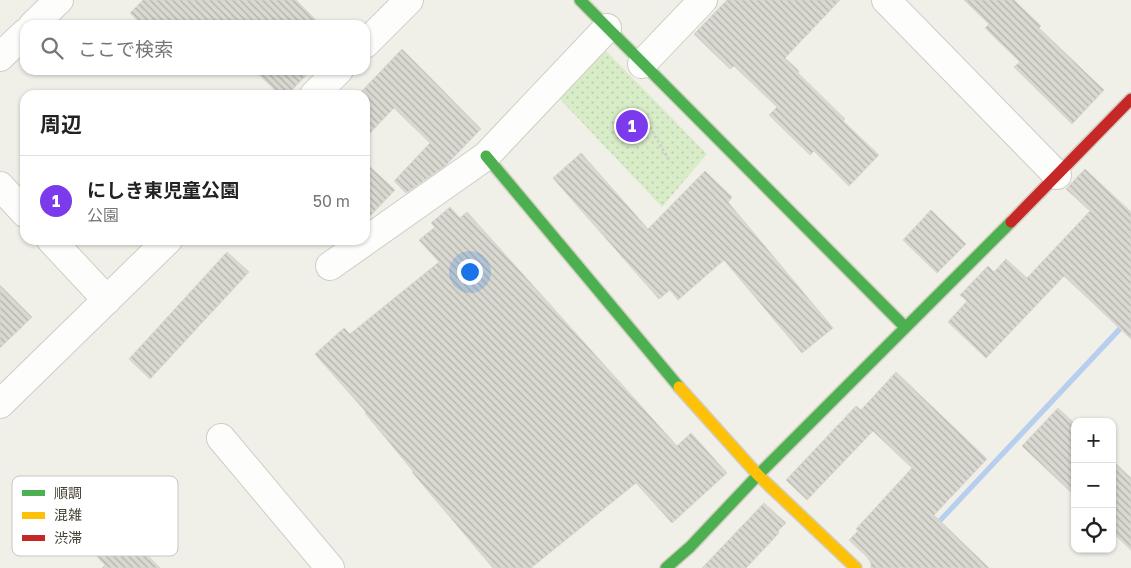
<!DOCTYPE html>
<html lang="ja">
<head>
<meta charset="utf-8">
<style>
	body { margin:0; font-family:"Golos Text","Noto Sans JP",sans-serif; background:#f2f2f2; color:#222 }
	.controls { position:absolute; right:15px; bottom:15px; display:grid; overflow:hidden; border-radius:10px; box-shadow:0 1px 4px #0004 }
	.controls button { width:45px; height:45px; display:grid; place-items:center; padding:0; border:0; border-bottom:1px solid #e0e0e0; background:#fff; color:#222; font:25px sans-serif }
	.you { position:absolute; left:469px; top:271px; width:18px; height:18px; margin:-12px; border:4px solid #fff; border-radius:50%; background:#1a73e8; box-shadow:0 0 0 8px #1a73e833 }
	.badge { display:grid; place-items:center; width:32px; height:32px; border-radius:50%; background:#7c3aed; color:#fff; font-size:16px; font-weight:700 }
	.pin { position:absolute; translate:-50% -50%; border:2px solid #fff; box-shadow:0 1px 5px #0006 }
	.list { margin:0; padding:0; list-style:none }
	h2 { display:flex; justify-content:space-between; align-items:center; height:65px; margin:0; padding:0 20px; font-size:21px }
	h2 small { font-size:16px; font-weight:400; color:#767676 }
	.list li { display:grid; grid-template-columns:32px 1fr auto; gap:15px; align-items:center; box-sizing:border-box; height:90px; padding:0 20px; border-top:1px solid #e0e0e0 }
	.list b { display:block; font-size:19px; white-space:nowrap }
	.list p { margin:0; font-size:16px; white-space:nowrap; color:#767676 }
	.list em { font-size:16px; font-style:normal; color:#767676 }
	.icon { flex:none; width:28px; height:28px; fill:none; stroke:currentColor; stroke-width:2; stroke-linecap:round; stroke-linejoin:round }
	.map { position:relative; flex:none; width:1131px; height:568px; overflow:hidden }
	.search { position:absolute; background:#fff; box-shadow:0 1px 4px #0004; left:20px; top:20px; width:350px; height:55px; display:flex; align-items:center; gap:12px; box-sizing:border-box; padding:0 18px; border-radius:15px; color:#767676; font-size:19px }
	.panel { position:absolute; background:#fff; box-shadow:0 1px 4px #0004; left:20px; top:90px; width:350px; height:155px; border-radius:15px }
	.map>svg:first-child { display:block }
	.park { fill:url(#park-dots) }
	.water { fill:#b7ceef }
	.building { fill:url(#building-back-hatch); stroke:#d8d6ce }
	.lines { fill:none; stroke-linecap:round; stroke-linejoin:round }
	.street-casing { stroke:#cecdc6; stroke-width:30 }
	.fast-casing { stroke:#d0cebf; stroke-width:14 }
	.slow-casing { stroke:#d0cebf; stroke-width:14 }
	.jam-casing { stroke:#d0cebf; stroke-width:14 }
	.path { stroke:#d1cfc9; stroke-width:3; stroke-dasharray:2.5 2.5; stroke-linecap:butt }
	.street { stroke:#fdfdfc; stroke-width:28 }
	.fast { stroke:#4caf50; stroke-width:11 }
	.slow { stroke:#ffc107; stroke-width:11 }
	.jam { stroke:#c62828; stroke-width:11 }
	.key { fill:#fff; stroke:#c8c6c2; stroke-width:1 }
	.key-label { font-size:14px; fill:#464234 }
</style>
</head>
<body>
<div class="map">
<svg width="1131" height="568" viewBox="0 0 1131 568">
	<defs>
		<pattern id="park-dots" width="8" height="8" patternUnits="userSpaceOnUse" patternTransform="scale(1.25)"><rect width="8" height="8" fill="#d7ecc7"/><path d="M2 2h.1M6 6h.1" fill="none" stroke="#baccac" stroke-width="1.8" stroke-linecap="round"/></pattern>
		<pattern id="building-back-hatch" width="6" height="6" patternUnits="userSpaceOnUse" patternTransform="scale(1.25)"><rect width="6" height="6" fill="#d9d8d1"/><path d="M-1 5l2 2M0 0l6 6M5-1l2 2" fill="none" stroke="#b2b1aa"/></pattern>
	</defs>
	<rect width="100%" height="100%" fill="#f0efe8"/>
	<path class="park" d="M606 51 707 154 662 207 558 97Z"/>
	<path class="water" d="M1131 313V321L899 568H892Z"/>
	<path class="building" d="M143 0H296L321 25H142L130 13Z
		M727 0H840L785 58 799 71 798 73 845 119 843 121 879 155 849 186 814 151 810 155 769 115 777 107 734 66 730 69 694 34Z
		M964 0H1014L1041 26 1039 28 1104 90 1072 124 1014 67 1020 62 985 28 989 24Z
		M402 49 481 129 445 166 406 193 394 181 430 143 394 108 365 138V95L359 94Z
		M254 70H311L287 95H280Z
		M581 153 648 229 705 171 732 197 728 202 833 328 802 353 724 260 678 300 670 290 659 299 553 178Z
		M365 162 395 190 365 221Z
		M1085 169 1131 212V339L1064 276 986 358 948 322 967 301 960 295 988 266 994 272 1006 259 1027 278 1090 211 1066 189Z
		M450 207 460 218 467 212 677 446 691 433 727 473 672 523 636 483 531 568H493L412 472 413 471 365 413 366 412 315 354 344 328 350 334 439 262 419 240 435 227 431 223Z
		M931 210 966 244 937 273 903 240Z
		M227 252 249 272 150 379 129 359Z
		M0 285 32 317 0 348Z
		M896 372 987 459 934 515 989 568H871V563L867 557 849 540 858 531 856 529 912 468 873 431 807 500 786 480 856 406 861 410Z
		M1058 408 1075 424V496L1022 446Z
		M1112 460 1131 478V550L1112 532Z
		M65 477 93 507 96 504 130 541 132 539 160 568H102L105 565 66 524 56 533 32 507Z
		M764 503 786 523 778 531 779 533 746 568H702Z"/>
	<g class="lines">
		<g class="street-casing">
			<path id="street" d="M886 0 1057 175
				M33 25 59 0
				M365 44 409 0
				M0 57 25 33
				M642 64 703 0
				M314 95 339 70
				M0 186 25 213
				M51 240 107 300
				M330 266 486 156 607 28
				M0 404 168 240
				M221 438 330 568"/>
		</g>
		<g class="fast-casing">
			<path id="fast" d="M580 0 905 327
				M486 156 679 387
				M666 568 690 547 758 475 1011 222"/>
		</g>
		<g class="slow-casing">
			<path id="slow" d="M679 387 758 475 856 568"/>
		</g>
		<g class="jam-casing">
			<path id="jam" d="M1011 222 1131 99"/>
		</g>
		<path class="path" d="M648 113 647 122 670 162"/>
		<use href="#street" class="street"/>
		<use href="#fast" class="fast"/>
		<use href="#slow" class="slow"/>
		<use href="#jam" class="jam"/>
	</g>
	<rect x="12" y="476" width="166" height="80" rx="8" class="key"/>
	<rect x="22" y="490" width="23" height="6" fill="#4caf50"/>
	<rect x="22" y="512" width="23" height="7" fill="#ffc107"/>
	<rect x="22" y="535" width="23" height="6" fill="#c62828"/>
	<g class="key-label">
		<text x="54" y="498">順調</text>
		<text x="54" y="520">混雑</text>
		<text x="54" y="543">渋滞</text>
	</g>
</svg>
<div class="controls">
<button>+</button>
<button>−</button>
<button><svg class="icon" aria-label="locate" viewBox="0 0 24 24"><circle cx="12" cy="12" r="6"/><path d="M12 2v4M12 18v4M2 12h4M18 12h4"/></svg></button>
</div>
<div class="you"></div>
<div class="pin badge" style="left:632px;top:126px">1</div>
<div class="search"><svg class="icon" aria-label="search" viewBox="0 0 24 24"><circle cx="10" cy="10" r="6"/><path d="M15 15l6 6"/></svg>ここで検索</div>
<section class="panel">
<h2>周辺<small></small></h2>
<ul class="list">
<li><span class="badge">1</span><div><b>にしき東児童公園</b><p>公園</p></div><em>50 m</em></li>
</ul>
</section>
</div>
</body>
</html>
